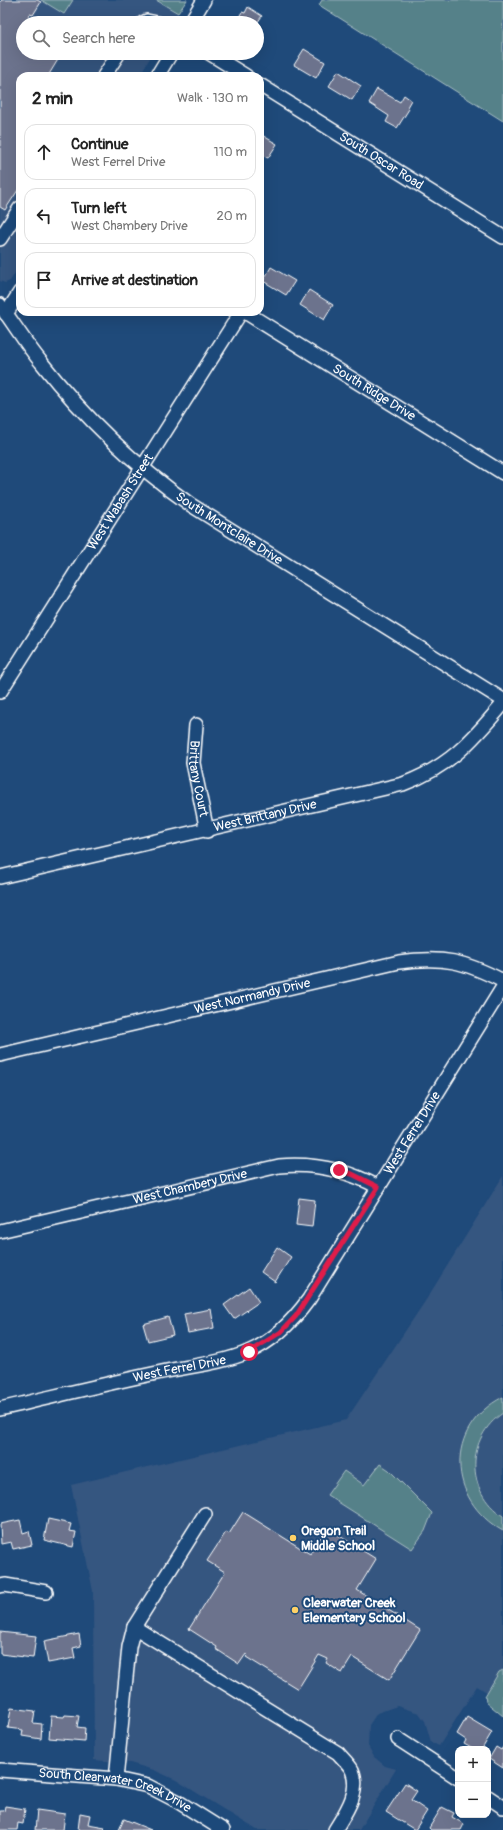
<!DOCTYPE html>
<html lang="en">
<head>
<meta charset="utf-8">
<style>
	body { margin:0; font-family:Pangolin,sans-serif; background:#f6f6f6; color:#222 }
	.controls { position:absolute; right:12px; bottom:12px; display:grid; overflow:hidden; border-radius:8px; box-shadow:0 4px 16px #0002 }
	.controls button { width:36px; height:36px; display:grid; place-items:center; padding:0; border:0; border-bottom:1px solid #e0e0e0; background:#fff; color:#222; font:20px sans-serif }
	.stop { position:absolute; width:12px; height:12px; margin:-9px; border:3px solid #e11d48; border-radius:50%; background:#fff }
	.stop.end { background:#e11d48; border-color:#fff; box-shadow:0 1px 4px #0008 }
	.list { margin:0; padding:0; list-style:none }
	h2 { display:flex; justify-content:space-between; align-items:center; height:52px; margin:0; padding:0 16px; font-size:17px }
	h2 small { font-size:13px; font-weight:400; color:#767676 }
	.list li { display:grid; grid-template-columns:26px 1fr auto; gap:12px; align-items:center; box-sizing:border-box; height:56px; margin:0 8px 8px; padding:0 8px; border:1px solid #e0e0e0; border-radius:12px }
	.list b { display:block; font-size:15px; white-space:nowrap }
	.list p { margin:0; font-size:13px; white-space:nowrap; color:#767676 }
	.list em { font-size:13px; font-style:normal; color:#767676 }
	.icon { flex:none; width:22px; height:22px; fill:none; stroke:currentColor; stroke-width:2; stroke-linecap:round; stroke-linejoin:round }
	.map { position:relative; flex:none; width:503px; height:1830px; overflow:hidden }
	.search { position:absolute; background:#fff; box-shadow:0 4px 16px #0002; left:16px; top:16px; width:248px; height:44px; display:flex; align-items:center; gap:10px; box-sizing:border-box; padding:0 14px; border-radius:22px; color:#767676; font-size:15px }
	.panel { position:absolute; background:#fff; box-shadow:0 4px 16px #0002; left:16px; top:72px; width:248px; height:244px; border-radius:12px }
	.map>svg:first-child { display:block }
	.built { fill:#365680 }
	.green { fill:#548189; stroke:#aac0c4 }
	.building { fill:#6c738d; stroke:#fff }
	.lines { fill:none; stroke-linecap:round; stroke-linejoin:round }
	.minor-casing { stroke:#fff; stroke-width:16 }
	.minor { stroke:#1f4a7a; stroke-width:13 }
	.route { stroke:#e11d48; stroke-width:5 }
	.poi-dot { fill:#ffd166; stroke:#1f4a7a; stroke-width:1.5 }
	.labels { text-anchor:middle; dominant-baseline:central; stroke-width:4; stroke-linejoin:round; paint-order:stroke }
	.street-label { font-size:13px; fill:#fff; stroke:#1f4a7a }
	.poi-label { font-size:13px; font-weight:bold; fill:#fff; stroke:#1f4a7a; text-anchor:start }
</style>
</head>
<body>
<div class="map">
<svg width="503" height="1830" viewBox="0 0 503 1830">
	<rect width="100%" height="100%" fill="#1f4a7a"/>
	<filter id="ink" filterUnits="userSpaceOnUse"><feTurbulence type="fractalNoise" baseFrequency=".025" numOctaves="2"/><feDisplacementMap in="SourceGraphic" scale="8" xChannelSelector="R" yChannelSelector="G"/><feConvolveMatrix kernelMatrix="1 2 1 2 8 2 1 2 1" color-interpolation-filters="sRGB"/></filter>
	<g filter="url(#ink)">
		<path class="built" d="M0 0H41L64 14 73 0H156L178 13 172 23H23V53H153L139 76H20V265L10 281 5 283 0 281Z
			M503 1176V1702L477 1686 439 1746 431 1742 425 1721 419 1713 397 1706 377 1713 369 1725 368 1746 374 1757 385 1766 396 1769 359 1830H257L176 1780 154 1770 130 1763 94 1760 93 1591 71 1485 346 1420 426 1300Z"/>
		<path class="green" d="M41 0H73L64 14Z
			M156 0H187L178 13Z
			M322 0H503V121L319 5Z
			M503 1397V1413C466 1437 465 1492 503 1516V1531C447 1500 444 1427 503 1397Z
			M380 1464 389 1470 432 1513 425 1531 412 1549 327 1495 344 1471 364 1485Z
			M503 1670V1716L486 1702 485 1696 499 1672Z"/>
		<path class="building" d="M2 0H37L41 2 33 15 30 14 23 23V53H62L48 76H20V187L5 210 0 207V2Z
			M248 7 262 16 257 23H235L242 12 245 13Z
			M304 49 325 62 316 78 294 65Z
			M338 71 361 86 352 100 329 86Z
			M377 89 400 102 404 95 411 100 407 107 409 109 397 128 386 122 389 116 369 103Z
			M260 134 277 144 268 158 260 154Z
			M271 267 295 281 286 295 263 281Z
			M309 290 333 305 324 320 300 305Z
			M299 1198 315 1200 312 1227 296 1225Z
			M277 1247 291 1257 275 1282 261 1272Z
			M249 1287 259 1302 234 1319 224 1305Z
			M211 1309 214 1328 188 1333 184 1314Z
			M168 1317 173 1335 148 1341 143 1324Z
			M243 1512 310 1554 327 1528 376 1559 357 1590 420 1630 389 1680 352 1657 342 1673 326 1663 328 1659 319 1655 298 1689 246 1657 248 1655 246 1654 239 1664 216 1649 217 1647 189 1629 225 1572 207 1561 226 1532 229 1534Z
			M48 1519 71 1524 69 1531 76 1532 73 1547 44 1540Z
			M20 1520 23 1533 29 1531 32 1545 13 1549 11 1542 1 1544 0 1524Z
			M0 1632 36 1636 33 1658 0 1654Z
			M79 1634 81 1646 73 1648 75 1658 48 1663 44 1641Z
			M11 1708 35 1711 33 1723 42 1724 41 1739 22 1736 23 1730 8 1728Z
			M65 1715 79 1716 77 1727 85 1728 84 1741 49 1738 51 1716 64 1717Z
			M467 1717 492 1732 482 1749H473L464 1744 466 1740 457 1734Z
			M496 1747 501 1750 503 1747V1768L489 1759Z
			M405 1783 417 1791 411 1800 427 1811 415 1830 386 1812Z
			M5 1806 25 1809 23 1824 18 1823 17 1830H0V1811H4Z
			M442 1807 454 1813 452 1817 464 1824 461 1830H431L429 1828Z
			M37 1810 65 1814 63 1830H35Z
			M80 1813 90 1815 88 1824 105 1827 104 1830H78Z
			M124 1819 151 1830H119Z"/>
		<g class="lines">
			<g class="minor-casing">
				<g id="minor">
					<path d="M143 23 147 21 157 23"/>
					<path d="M190 23 204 0"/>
					<path d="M209 53 246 76"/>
					<path d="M104 76 119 53"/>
					<path d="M157 76 171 53"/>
					<path id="s1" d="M260 85 503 237"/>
					<path d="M0 239 20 208"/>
					<path id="s2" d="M0 305C14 324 26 344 41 362 84 417 134 465 191 505L503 700"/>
					<path id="s3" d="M245 312 503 473"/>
					<path d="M6 314 20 292"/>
					<path id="s4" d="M0 692 241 312"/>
					<path id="s5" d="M196 725 193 763 207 831"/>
					<path id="s6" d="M0 877 403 784C449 767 472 741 503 704"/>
					<path id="s7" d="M0 1055 399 962C443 956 464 961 503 981"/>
					<path id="s8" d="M0 1231 279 1166C315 1163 347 1170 378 1187"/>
					<path id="s9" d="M0 1409C52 1397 104 1384 157 1373 187 1366 220 1364 248 1352 274 1341 293 1321 309 1299L503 987"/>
					<path d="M0 1586 5 1585 46 1592"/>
					<path d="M134 1627 338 1753C342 1758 349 1764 352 1770 361 1791 346 1812 335 1830"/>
					<path d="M398 1739 458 1778"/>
					<path id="s10" d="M0 1770 116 1779 148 1786 177 1801 223 1830"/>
					<path d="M116 1779 129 1647 134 1627 205 1514"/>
					<path d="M488 1797 503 1807"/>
				</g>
			</g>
			<use href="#minor" class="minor"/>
		</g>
	</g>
	<g class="lines" filter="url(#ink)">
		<path class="route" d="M249 1352 281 1332 296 1316 378 1187 352 1174 339 1170"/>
	</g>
	<g class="poi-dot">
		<circle cx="293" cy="1538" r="4"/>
		<circle cx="295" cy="1610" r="4"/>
	</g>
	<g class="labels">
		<g class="street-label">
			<text stroke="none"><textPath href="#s1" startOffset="143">South Oscar Road</textPath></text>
			<text stroke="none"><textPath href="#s3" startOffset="152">South Ridge Drive</textPath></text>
			<text stroke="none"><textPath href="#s4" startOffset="225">West Wabash Street</textPath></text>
			<text stroke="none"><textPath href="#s2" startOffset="323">South Montclaire Drive</textPath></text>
			<text stroke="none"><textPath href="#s5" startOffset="54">Brittany Court</textPath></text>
			<text stroke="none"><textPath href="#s6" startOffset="272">West Brittany Drive</textPath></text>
			<text stroke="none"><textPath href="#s7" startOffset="259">West Normandy Drive</textPath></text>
			<text stroke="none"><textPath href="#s9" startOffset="532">West Ferrel Drive</textPath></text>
			<text stroke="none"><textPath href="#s8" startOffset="195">West Chambery Drive</textPath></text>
			<text stroke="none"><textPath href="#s9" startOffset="184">West Ferrel Drive</textPath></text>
			<text stroke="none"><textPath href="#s10" startOffset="118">South Clearwater Creek Drive</textPath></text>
		</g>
		<g class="poi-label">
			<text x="301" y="1531">Oregon Trail<tspan x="301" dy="15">Middle School</tspan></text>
			<text x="303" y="1603">Clearwater Creek<tspan x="303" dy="15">Elementary School</tspan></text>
		</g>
	</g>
</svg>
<div class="controls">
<button>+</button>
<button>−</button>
</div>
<div class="stop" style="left:249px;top:1352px"></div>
<div class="stop end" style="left:339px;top:1170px"></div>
<div class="search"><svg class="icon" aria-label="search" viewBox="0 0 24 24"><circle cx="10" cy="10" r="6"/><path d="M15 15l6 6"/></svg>Search here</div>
<section class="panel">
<h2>2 min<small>Walk · 130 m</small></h2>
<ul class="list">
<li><svg class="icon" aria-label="ahead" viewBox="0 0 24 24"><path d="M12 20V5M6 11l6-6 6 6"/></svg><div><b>Continue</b><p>West Ferrel Drive</p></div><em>110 m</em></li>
<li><svg class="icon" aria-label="left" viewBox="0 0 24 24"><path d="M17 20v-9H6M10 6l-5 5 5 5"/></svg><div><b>Turn left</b><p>West Chambery Drive</p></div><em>20 m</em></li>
<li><svg class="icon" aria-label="arrive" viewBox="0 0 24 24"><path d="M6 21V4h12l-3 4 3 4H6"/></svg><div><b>Arrive at destination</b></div></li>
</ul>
</section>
</div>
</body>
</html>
